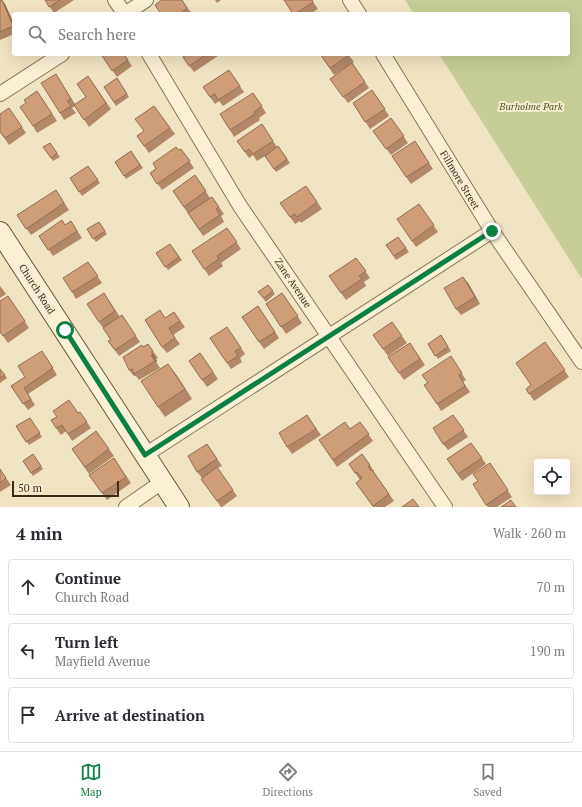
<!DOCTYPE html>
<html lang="en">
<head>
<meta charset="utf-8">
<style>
	body { margin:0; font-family:"PT Serif",serif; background:#f7f7f7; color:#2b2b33 }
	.controls { position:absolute; right:12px; bottom:12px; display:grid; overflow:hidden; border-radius:4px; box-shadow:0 4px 16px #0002 }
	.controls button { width:36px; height:36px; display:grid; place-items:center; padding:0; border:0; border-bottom:1px solid #e1e1e2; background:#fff; color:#2b2b33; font:20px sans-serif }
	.scale { position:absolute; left:12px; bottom:10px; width:107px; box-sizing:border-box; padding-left:4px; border:2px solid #3a2c1d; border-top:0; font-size:11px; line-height:14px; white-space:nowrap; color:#3a2c1d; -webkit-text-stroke:3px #f7edd2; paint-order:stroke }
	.stop { position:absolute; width:12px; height:12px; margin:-9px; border:3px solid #0b8043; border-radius:50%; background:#fff }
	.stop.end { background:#0b8043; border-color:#fff; box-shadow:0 1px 4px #0008 }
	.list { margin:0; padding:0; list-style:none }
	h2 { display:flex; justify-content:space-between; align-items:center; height:52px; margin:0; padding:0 16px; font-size:17px }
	h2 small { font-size:13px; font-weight:400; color:#7c7c81 }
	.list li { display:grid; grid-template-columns:26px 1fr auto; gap:12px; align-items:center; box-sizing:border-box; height:56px; margin:0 8px 8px; padding:0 8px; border:1px solid #e1e1e2; border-radius:4px }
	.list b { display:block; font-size:15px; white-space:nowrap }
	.list p { margin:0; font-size:13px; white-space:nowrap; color:#7c7c81 }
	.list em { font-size:13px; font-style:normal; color:#7c7c81 }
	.icon { flex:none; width:22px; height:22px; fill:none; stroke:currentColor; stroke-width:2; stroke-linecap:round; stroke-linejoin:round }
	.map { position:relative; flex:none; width:582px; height:507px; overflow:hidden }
	.search { position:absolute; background:#fff; box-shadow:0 4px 16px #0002; left:12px; right:12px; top:12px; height:44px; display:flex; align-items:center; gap:10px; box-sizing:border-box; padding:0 14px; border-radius:4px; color:#7c7c81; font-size:15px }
	.sheet { height:244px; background:#fff }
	nav { display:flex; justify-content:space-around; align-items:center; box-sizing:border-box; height:56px; border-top:1px solid #e1e1e2; background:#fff; font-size:11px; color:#7c7c81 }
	nav a { display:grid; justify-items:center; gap:2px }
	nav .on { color:#0b8043 }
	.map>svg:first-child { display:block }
	.green { fill:#c6ce96 }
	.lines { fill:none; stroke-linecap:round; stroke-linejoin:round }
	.street-casing { stroke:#8a7459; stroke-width:16 }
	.secondary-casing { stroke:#6c553c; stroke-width:22 }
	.street { stroke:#faf0d6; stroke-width:14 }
	.secondary { stroke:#faf0d6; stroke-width:20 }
	.wall { fill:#b28866 }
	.shaded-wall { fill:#916f53 }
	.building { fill:#cf9e77; stroke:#916f53 }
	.route { stroke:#0b8043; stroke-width:5 }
	.labels { text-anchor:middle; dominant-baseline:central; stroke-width:4; stroke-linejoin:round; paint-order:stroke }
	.park-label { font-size:10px; font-style:italic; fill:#495723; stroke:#f7edd2 }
	.street-label { font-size:10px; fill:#3a2c1d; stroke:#f7edd2 }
</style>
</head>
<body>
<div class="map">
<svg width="582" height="507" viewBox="0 0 582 507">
	<rect width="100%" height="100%" fill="#f0e3c2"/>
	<path class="green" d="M405 0H582V279L439 54H568V14H414Z"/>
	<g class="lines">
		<g class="street-casing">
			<path id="street" d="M115 0 125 14
				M350 0 359 14
				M125 14 146 0
				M149 54 240 206 445 507
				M383 54 492 231 582 362
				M0 94 62 54
				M145 455 492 231
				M126 507 162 482"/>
		</g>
		<g class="secondary-casing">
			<path id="secondary" d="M0 232 179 507"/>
		</g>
		<use href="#street" class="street"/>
		<use href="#secondary" class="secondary"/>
	</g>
	<path class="wall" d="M0 0H2L5 4 14 24V34L0 40Z
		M45 0H74L54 13Z
		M182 0 192 14H161Z
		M215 0H221L217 3Z
		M312 0 318 9 310 14H293Z
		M101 54H124L132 66 117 77Z
		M188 54H221L194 72 183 57Z
		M320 54H348L354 62 334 75Z
		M352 63 369 88 348 103 330 79Z
		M229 70 244 92 223 106 219 101 215 104 203 87Z
		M56 74 75 104 86 97 88 76 111 109 89 127 75 106 72 108 76 113 64 120 60 113Z
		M117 78 129 97 116 106 104 87Z
		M253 93 266 113 259 118 260 120 234 137 230 130Z
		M377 97 389 116 370 129 353 103Z
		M42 98 57 121 37 133 33 126Z
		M154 106 175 134 149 153 137 136 144 131Z
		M9 108 26 133 9 145 0 132Z
		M391 118 408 143 391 155 373 131Z
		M262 124 277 147 278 146 290 163 276 172 265 156 257 161 253 155 249 158 237 141Z
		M415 141 433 169 411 184 406 177Z
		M50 143 60 157 53 161 43 147Z
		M181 149 194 168 162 190 150 173Z
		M131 151 143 168 126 179 115 162Z
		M88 166 100 183 82 196 70 178Z
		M195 175 210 198 212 197 224 214 221 216 224 222 203 236 173 191Z
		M306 186 322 209 301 223 300 221 295 224 290 217Z
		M56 190 69 210 31 235 17 215Z
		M419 204 438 232 416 247 397 219Z
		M71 221 82 238 53 256 39 236 65 225Z
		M99 222 107 234 96 242 87 229Z
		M227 228 241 249 221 263 223 266 209 276 192 251Z
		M398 237 409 252 396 260 386 245Z
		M170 244 182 260 168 270 156 253Z
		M356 258 370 278 364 282 366 286 346 300 329 276Z
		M88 262 102 283 76 299 72 292Z
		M468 283 480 304 461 315 456 309Z
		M268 285 275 294 266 302 258 292Z
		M0 286 6 294 0 298Z
		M104 293 120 317 122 315 140 342 119 356 108 341 111 340 87 304Z
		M282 293 302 323 286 334 266 304Z
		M8 296 29 328 8 343 3 336Z
		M258 306 279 338 264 349 242 317Z
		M174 312 185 327 173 335 180 344 167 353 162 347 166 318Z
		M392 322 407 343 388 356 373 335Z
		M232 334 245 354 240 358 242 362 231 369 210 338Z
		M441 335 451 351 438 359 428 344Z
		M545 342 569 377 534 401 526 389 531 385Z
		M410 343 425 365 404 380 388 357Z
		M148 344 158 358 156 359 157 361 156 362 160 368 139 380 136 376H134L129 370 143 347Z
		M200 353 218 379 207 387 189 361Z
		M46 357 57 375 28 394 35 405 28 410 11 386 25 377Z
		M455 363 466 380 463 382 470 392 441 411 437 404Z
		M0 369 7 378 0 383Z
		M175 373 192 399 165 417 158 407Z
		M80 412 91 428 72 441 66 431 61 435 56 428Z
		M307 415 321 435 292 454 287 447Z
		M453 415 468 437 448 450 443 444Z
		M30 418 42 437 29 445 16 426Z
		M360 422 373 441 337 467 319 440 350 429Z
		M96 431 114 456 89 474 72 449Z
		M471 443 486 464 462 481 447 459Z
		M207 444 222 466 217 468 237 496 222 507H221L201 479 202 478 197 472Z
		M33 454 43 469 33 476 23 461Z
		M362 454 374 471V472L394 501 385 507H373L356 483 360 480 349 464Z
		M114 458 131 483 107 500 89 475Z
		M490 463 512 497 497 507H488L486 505 478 481Z
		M0 469 11 485 0 492Z"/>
	<path class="shaded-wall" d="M2 0 5 4 14 24V27Z
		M463 277 468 283 480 304 475 297Z
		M153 354 157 361 156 362 160 368 151 355Z
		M168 364 175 373 192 399 185 389Z"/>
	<path class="building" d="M0 0H2L13 26 0 32Z
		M45 0H60L49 7Z
		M161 0H182L187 8 180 14H161L155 5Z
		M284 0H312L313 2 295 14H293Z
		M319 12 321 14H316Z
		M101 54H124L128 60 112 71Z
		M188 54H207L189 66 183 57Z
		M320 54H348L349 55 330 68Z
		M352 63 365 82 343 97 330 79Z
		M229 70 240 86 218 100 215 94 210 97 203 87Z
		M56 74 71 99 67 101 71 106 60 113 41 83Z
		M88 76 106 103 84 120 74 105 86 97 77 84Z
		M117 78 127 94 114 102 104 87Z
		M372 90 385 109 365 122 353 103Z
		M37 91 52 114 33 126 20 107 26 103 24 100Z
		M253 93 262 106 254 112 255 114 230 130 220 114Z
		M154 106 170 128 144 146 137 136 144 131 135 119Z
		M9 108 22 127 5 138 0 132V114Z
		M391 118 404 136 386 149 373 131Z
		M262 124 273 141 253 154 249 149 245 152 237 141Z
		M415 141 429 163 406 177 392 156Z
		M50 143 57 153 51 158 43 147Z
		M278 146 287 159 274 169 265 156Z
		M176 147 179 150 181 149 190 161 157 184 150 173 156 169 153 163Z
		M131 151 140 165 124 176 115 162Z
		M88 166 98 180 79 192 70 178Z
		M195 175 206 191 184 207 173 191Z
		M306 186 317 202 297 217 295 214 290 217 280 203Z
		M56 190 64 203 26 229 17 215Z
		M212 197 219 207 216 209 220 215 199 229 188 213Z
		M419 204 434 225 412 241 397 219Z
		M62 220 65 225 71 221 77 231 48 250 39 236Z
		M99 222 105 231 93 239 87 229Z
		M227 228 237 242 217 256 219 259 204 269 192 251Z
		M398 237 406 248 394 256 386 245Z
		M170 244 179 257 165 267 156 253Z
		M356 258 366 271 359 276 362 279 341 293 329 276Z
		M88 262 98 276 72 292 63 278Z
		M463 277 475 297 456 309 444 288Z
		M268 285 273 291 264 298 258 292Z
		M104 293 115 311 99 322 87 304Z
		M282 293 298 316 281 327 266 304Z
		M8 296 25 321 3 336 0 332V301Z
		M258 306 275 332 259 342 242 317Z
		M160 310 165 318 174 312 180 321 169 328 175 338 162 347 145 320Z
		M122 315 136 336 115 350 108 341 111 340 103 328Z
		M392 322 402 336 383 349 373 335Z
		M227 327 241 348 235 351 238 356 227 363 210 338Z
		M441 335 448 347 435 356 428 344Z
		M545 342 565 370 529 394 526 389 531 385 516 363Z
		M410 343 420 359 399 373 388 357Z
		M148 344 153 351 151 352 153 354 151 355 155 361 134 374 132 369 129 370 123 357 142 345 143 347Z
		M42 351 53 368 24 388 31 399 23 404 11 386 25 377 18 366Z
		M200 353 213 372 202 380 189 361Z
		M451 356 462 373 459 375 465 386 437 404 424 385 428 383 422 375Z
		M168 364 185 389 158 407 141 381Z
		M0 369 5 375 0 378Z
		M69 400 78 413 80 412 87 422 68 434 62 425 56 428 51 420 57 417 53 411Z
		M307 415 316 429 287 447 279 433Z
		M453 415 464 430 443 444 433 428Z
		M30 418 40 433 26 442 16 426Z
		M345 422 350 429 360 422 369 434 333 460 319 440Z
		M96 431 109 449 85 467 72 449Z
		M471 443 482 458 458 474 447 459Z
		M207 444 217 459 197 472 188 456Z
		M33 454 41 466 31 473 23 461Z
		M362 454 370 465 368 466 371 471 372 470 389 494 373 506 356 483 362 478 357 472 355 473 349 464Z
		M114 458 126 477 102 493 89 475Z
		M490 463 508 490 486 505 473 484 478 481 473 474Z
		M217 467 233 490 217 501 201 479Z
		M0 469 6 478 0 483Z
		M413 499 419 507H402Z
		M511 500 516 507H501Z"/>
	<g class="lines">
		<path class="route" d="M65 330 145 455 492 231"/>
	</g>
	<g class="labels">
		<g class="park-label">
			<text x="531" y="106">Burholme Park</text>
		</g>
		<g class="street-label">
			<text transform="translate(460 180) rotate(59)">Fillmore Street</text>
			<text transform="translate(293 283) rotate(56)">Zane Avenue</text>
			<text transform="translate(37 289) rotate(57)">Church Road</text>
		</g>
	</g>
</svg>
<div class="controls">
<button><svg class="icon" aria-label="locate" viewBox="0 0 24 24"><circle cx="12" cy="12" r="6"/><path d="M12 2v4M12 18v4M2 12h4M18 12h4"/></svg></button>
</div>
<div class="scale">50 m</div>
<div class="stop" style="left:65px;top:330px"></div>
<div class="stop end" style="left:492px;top:231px"></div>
<div class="search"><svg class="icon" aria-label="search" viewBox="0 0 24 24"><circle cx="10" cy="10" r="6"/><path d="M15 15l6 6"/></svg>Search here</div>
</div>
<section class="sheet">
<h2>4 min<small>Walk · 260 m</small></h2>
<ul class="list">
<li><svg class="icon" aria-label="ahead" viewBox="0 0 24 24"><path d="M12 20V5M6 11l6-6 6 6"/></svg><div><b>Continue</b><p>Church Road</p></div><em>70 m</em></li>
<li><svg class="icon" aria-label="left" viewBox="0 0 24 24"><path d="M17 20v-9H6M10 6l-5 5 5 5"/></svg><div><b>Turn left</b><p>Mayfield Avenue</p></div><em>190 m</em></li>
<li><svg class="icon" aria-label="arrive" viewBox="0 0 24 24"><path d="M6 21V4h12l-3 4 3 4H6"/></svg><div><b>Arrive at destination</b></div></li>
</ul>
</section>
<nav>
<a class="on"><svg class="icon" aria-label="map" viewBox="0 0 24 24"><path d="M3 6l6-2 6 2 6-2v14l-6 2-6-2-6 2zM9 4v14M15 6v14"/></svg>Map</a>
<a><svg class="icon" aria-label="directions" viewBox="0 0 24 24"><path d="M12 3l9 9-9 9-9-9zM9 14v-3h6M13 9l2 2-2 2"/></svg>Directions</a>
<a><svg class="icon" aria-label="saved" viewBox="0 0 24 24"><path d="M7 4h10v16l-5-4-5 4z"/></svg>Saved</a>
</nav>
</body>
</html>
